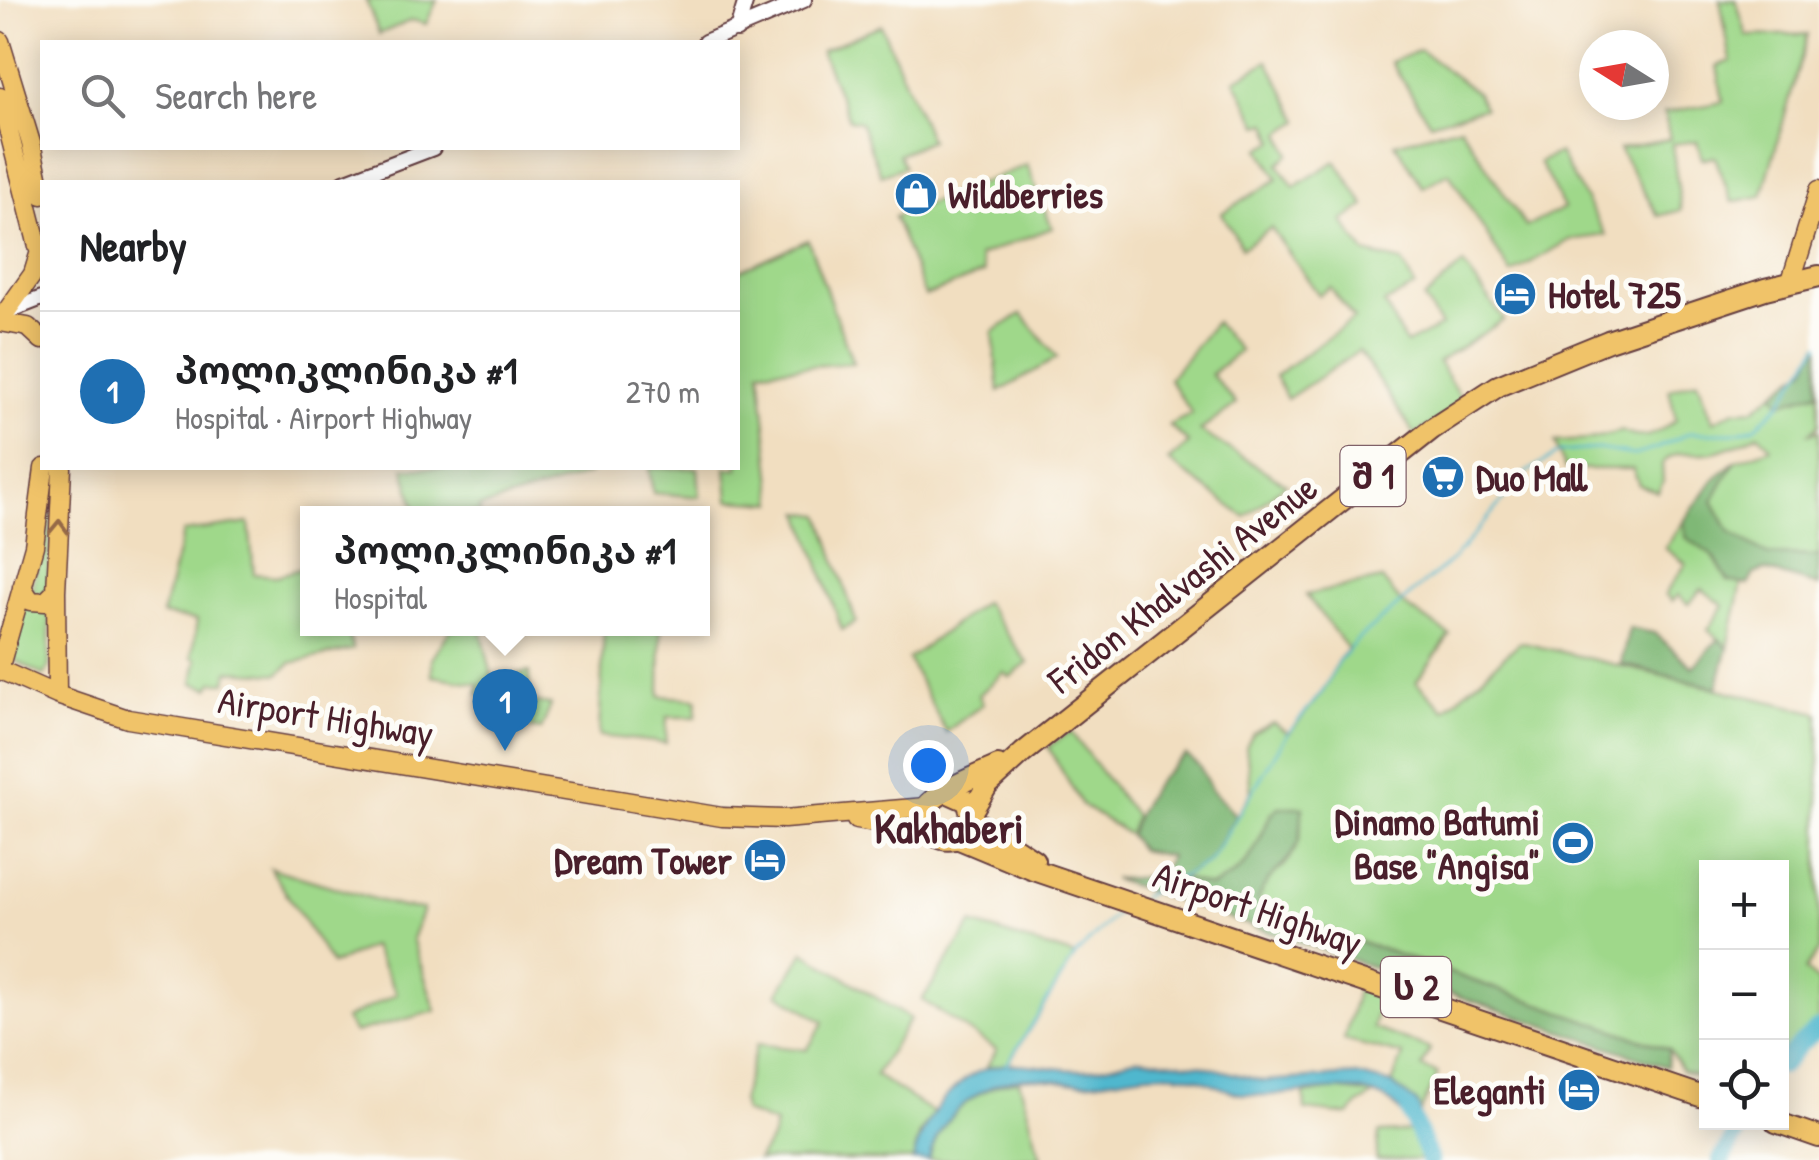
<!DOCTYPE html>
<html lang="en">
<head>
<meta charset="utf-8">
<style>
	body { margin:0; font-family:"Patrick Hand","Noto Sans Georgian",sans-serif; background:#f6f6f6; color:#202124 }
	.controls { position:absolute; right:30px; bottom:30px; display:grid; overflow:hidden; border-radius:0px; box-shadow:0 5px 25px #0003 }
	.controls button { width:90px; height:90px; display:grid; place-items:center; padding:0; border:0; border-bottom:2px solid #e0e0e0; background:#fff; color:#202124; font:50px sans-serif }
	.compass { position:absolute; left:1579px; top:30px; width:90px; height:90px; border-radius:50%; background:#fff; box-shadow:0 5px 25px #0003; rotate:281deg }
	.you { position:absolute; left:928px; top:765px; width:35px; height:35px; margin:-25px; border:8px solid #fff; border-radius:50%; background:#1a73e8; box-shadow:0 0 0 15px #1a73e833 }
	.badge { display:grid; place-items:center; width:65px; height:65px; border-radius:50%; background:#1f6fb2; color:#fff; font-size:32px; font-weight:700 }
	.pin { position:absolute; translate:-50% -82px; filter:drop-shadow(0 2px 5px #0008) }
	.pin::after { content:''; position:absolute; top:52px; width:35px; height:30px; background:inherit; clip-path:polygon(0 0,100% 0,50% 100%) }
	.popup { position:absolute; left:300px; top:506px; width:410px; height:130px; box-sizing:border-box; display:grid; place-content:center; border-radius:0px; background:#fff; filter:drop-shadow(0 2px 8px #0005); font-size:32px; white-space:nowrap; color:#757577 }
	.popup b { font-size:38px; color:#202124 }
	.popup::after { content:''; position:absolute; left:50%; top:100%; margin-left:-20px; border:20px solid transparent; border-top-color:#fff }
	.list { margin:0; padding:0; list-style:none }
	h2 { display:flex; justify-content:space-between; align-items:center; height:130px; margin:0; padding:0 40px; font-size:42px }
	h2 small { font-size:32px; font-weight:400; color:#757577 }
	.list li { display:grid; grid-template-columns:65px 1fr auto; gap:30px; align-items:center; box-sizing:border-box; height:160px; padding:0 40px; border-top:2px solid #e0e0e0 }
	.list b { display:block; font-size:38px; white-space:nowrap }
	.list p { margin:0; font-size:32px; white-space:nowrap; color:#757577 }
	.list em { font-size:32px; font-style:normal; color:#757577 }
	.icon { flex:none; width:55px; height:55px; fill:none; stroke:currentColor; stroke-width:2; stroke-linecap:round; stroke-linejoin:round }
	.map { position:relative; flex:none; width:1819px; height:1160px; overflow:hidden }
	.search { position:absolute; background:#fff; box-shadow:0 5px 25px #0003; left:40px; top:40px; width:700px; height:110px; display:flex; align-items:center; gap:25px; box-sizing:border-box; padding:0 35px; border-radius:0px; color:#757577; font-size:38px }
	.panel { position:absolute; background:#fff; box-shadow:0 5px 25px #0003; left:40px; top:180px; width:700px; height:290px; border-radius:0px }
	.map>svg:first-child { display:block }
	.green { fill:#9fd88a; stroke:#747c5a; stroke-width:2.5 }
	.forest { fill:#7fb876; stroke:#646c50; stroke-width:2.5 }
	.water { fill:#50b7ce; stroke:#4d6b7c; stroke-width:2.5 }
	.lines { fill:none; stroke-linecap:round; stroke-linejoin:round }
	.stream { stroke:#50b7ce; stroke-width:2.5 }
	.river { stroke:#50b7ce; stroke-width:18 }
	.minor-casing { stroke:#633c41; stroke-width:18 }
	.major-casing { stroke:#633c41; stroke-width:21 }
	.highway-casing { stroke:#633c41; stroke-width:24 }
	.minor { stroke:#fff; stroke-width:14 }
	.major { stroke:#f0c369; stroke-width:18 }
	.highway { stroke:#f0c369; stroke-width:20 }
	.oneway { stroke:#956947 }
	.labels { text-anchor:middle; dominant-baseline:central; stroke-width:10; stroke-linejoin:round; paint-order:stroke }
	.shield { fill:#fdfcf7; stroke:#806168; stroke-width:2.5 }
	.shield-label { font-size:35px; font-weight:bold; fill:#4a1f2b }
	.poi-label { font-size:38px; font-weight:bold; fill:#4a1f2b; stroke:#fdfcf7; text-anchor:start }
	.street-label { font-size:38px; fill:#4a1f2b; stroke:#fdfcf7 }
	.quarter-label { font-size:42px; font-weight:bold; fill:#4a1f2b; stroke:#fdfcf7 }
</style>
</head>
<body>
<div class="map">
<svg width="1819" height="1160" viewBox="0 0 1819 1160">
	<rect width="100%" height="100%" fill="#fdfcf7"/>
	<filter id="ink" filterUnits="userSpaceOnUse"><feTurbulence type="fractalNoise" baseFrequency=".01" numOctaves="2"/><feDisplacementMap in="SourceGraphic" scale="20" xChannelSelector="R" yChannelSelector="G"/><feConvolveMatrix kernelMatrix="1 2 1 2 8 2 1 2 1" color-interpolation-filters="sRGB"/></filter>
	<filter id="wash" filterUnits="userSpaceOnUse"><feTurbulence type="fractalNoise" baseFrequency=".0048" numOctaves="4" result="noise"/><feDisplacementMap in="SourceGraphic" scale="40" xChannelSelector="R" yChannelSelector="G"/><feGaussianBlur stdDeviation="2.25" result="paint"/><feColorMatrix in="noise" values="0 0 0 0 0 0 0 0 0 0 0 0 0 0 0 0 0 1.4 0 .05"/><feComposite in="paint" operator="in"/></filter>
	<g filter="url(#wash)">
		<rect width="100%" height="100%" fill="#f1dec0"/>
		<path class="green" d="M366 0H437L426 24 412 20 379 34Z
			M1720 0H1736L1747 36 1808 34 1762 196 1732 202 1715 157 1702 159 1697 141 1672 144 1681 210 1658 216 1619 149 1670 139 1664 113 1723 102 1717 66 1731 61Z
			M881 25 930 140 899 154 904 167 881 175 860 122 849 120 821 51Z
			M1420 50 1477 93 1484 108 1430 123 1391 62Z
			M1268 61 1300 121 1281 133 1290 154 1278 164 1294 187 1336 161 1365 206 1343 221 1365 253 1402 262 1415 287 1384 303 1406 344 1441 326 1424 299 1463 264 1504 320 1438 362 1464 403 1415 435 1359 351 1287 399 1275 376 1354 319 1330 287 1319 295 1271 228 1242 248 1222 213 1278 179 1260 149 1275 141 1268 123 1259 125 1235 80Z
			M1460 126 1526 227 1564 208 1539 162 1559 153 1606 235 1569 240 1511 274 1449 173 1423 187 1395 143Z
			M1027 165 1052 228 979 256 984 273 925 296 894 217Z
			M808 240 853 363 760 370 774 503 729 500 726 468H738V271Z
			M1022 314 1057 358 999 392 993 332Z
			M1215 322 1240 351 1211 374 1236 404 1200 431 1286 484 1245 517 1168 461 1189 443 1169 425 1192 414 1169 379Z
			M1698 380 1713 421 1735 410 1754 409 1774 393 1782 403 1819 392V425L1810 433 1819 431V556L1767 555 1730 532 1713 501 1735 461 1771 448 1759 434C1744 441 1723 452 1706 453 1686 455 1677 448 1662 464L1663 482 1658 492 1639 485 1633 469H1565L1555 442 1586 440 1622 431C1643 443 1658 433 1676 420L1669 389Z
			M404 468H588L589 474 479 508 480 513 417 514Z
			M649 468H698L700 497 653 493Z
			M50 494H53L47 595 32 592Z
			M801 512 821 515 856 622 842 630Z
			M1684 521 1686 537 1714 557 1728 581 1742 583 1728 647 1708 630 1724 606 1702 589 1688 604 1678 595 1672 601 1665 594 1686 564 1665 548Z
			M249 523 254 574 276 576 307 567 308 628 347 629 353 649 291 663 278 674 228 671 226 682H213L209 688 193 683 197 659 192 657 197 620 162 615 183 532Z
			M1382 579 1402 604 1450 635 1416 682 1445 710 1520 642 1819 713V951L1805 970 1819 982V1028L1798 1046 1782 1066V868H1706V1079L1682 1071 1669 1049 1296 919 1286 925C1270 919 1262 915 1258 898 1264 883 1270 877 1282 867 1298 851 1301 829 1302 807L1271 813C1255 851 1250 870 1210 887L1179 877 1209 862 1251 792 1246 747 1253 733 1273 723 1289 733 1323 691 1338 661 1348 649 1306 595Z
			M984 602 1028 663 1010 677 1004 672 979 695 983 704 946 732 908 659Z
			M23 604 50 605 49 667 44 676 11 658Z
			M451 629H481L493 680 529 672V702L551 705 541 730 496 721V698L478 694 479 684 432 676V658Z
			M604 629H661L660 696 697 699 696 717H667L666 743 599 736Z
			M1070 731 1135 816 1129 835 1082 805 1048 747Z
			M270 868 401 907 423 909 412 939 436 1011 354 1033 345 1019 397 994 372 946 332 965Z
			M972 924 1075 956 1007 1065 986 1067 997 1050 922 1000Z
			M804 952 910 1019 875 1075 934 1113 920 1133 913 1160H757L772 1138 775 1124 744 1112 741 1101 757 1044 807 1050 824 1022 778 993Z
			M1358 987 1381 994 1373 1028 1430 1049 1422 1067 1438 1074 1420 1113 1417 1103 1392 1084 1403 1055 1344 1040Z
			M1019 1080 1041 1158 929 1160C938 1118 977 1086 1019 1080Z
			M1334 1089 1375 1094 1359 1104 1349 1115 1305 1110 1304 1094Z
			M1424 1131 1432 1160H1376L1379 1133Z"/>
		<path class="forest" d="M1819 344V392L1781 403 1774 393 1806 368Z
			M1735 461 1713 501 1730 532 1767 555 1819 556V586L1764 570 1754 574 1748 585 1728 581 1714 557 1686 537 1684 521 1713 480Z
			M1629 628 1654 633 1693 667 1719 639 1728 647 1717 688 1621 664Z
			M1186 755 1199 766 1211 789 1236 816 1209 862 1180 878 1210 887C1239 875 1249 864 1262 835 1267 824 1269 814 1279 807H1303C1301 817 1302 830 1299 840 1291 864 1268 873 1258 898 1262 915 1270 919 1286 925L1295 919 1669 1049 1667 1067 1113 879 1140 878 1163 872 1169 856 1140 850 1129 835C1140 802 1157 776 1186 755Z"/>
		<path class="water" d="M1138 1058 1200 1065 1263 1081 1356 1075 1392 1084 1417 1103 1424 1131 1412 1132C1385 1061 1298 1103 1242 1094 1223 1091 1206 1079 1185 1075 1147 1069 1116 1081 1079 1083 1064 1083 1049 1078 1034 1078 987 1077 939 1114 929 1160H913C925 1114 961 1064 1013 1064 1037 1064 1060 1071 1084 1070 1102 1068 1120 1062 1138 1058Z"/>
		<g class="lines">
			<path class="stream" d="M1142 897 1209 862 1288 733 1323 691 1338 661 1359 638 1453 559 1527 472 1560 452 1598 449 1634 455 1655 449 1689 433H1734L1755 427 1781 403 1819 344
				M1006 1066 1075 956 1122 908"/>
			<path class="river" d="M1782 1066 1798 1046 1819 1028
				M1409 1110 1430 1160
				M1721 1160 1743 1122"/>
		</g>
	</g>
	<g filter="url(#ink)">
		<g class="lines">
			<g class="minor-casing">
				<path id="minor" d="M737 30 746 0
					M705 42 804 0
					M344 182 433 148
					M6 312 42 298"/>
			</g>
			<g class="major-casing">
				<path id="major" d="M0 41 31 143 42 195
					M0 97 42 262
					M1791 281 1819 190
					M6 312 33 274 41 248
					M0 322 28 327 42 340
					M22 587 31 601 45 602 56 591
					M0 666 34 546 44 468
					M0 670 57 695 128 719 722 817 784 819 926 807
					M57 695 56 591 62 468
					M856 820 930 832"/>
			</g>
			<g class="highway-casing">
				<path id="highway" d="M949 793 967 801 973 820C961 853 919 842 926 807 937 791 979 775 998 766
					M972 811 987 786 1023 753 1432 429 1498 386 1608 341 1765 289 1819 276
					M973 820 1034 860
					M959 839 1031 869 1706 1098
					M1776 1122 1819 1137"/>
			</g>
			<use href="#minor" class="minor"/>
			<use href="#major" class="major"/>
			<use href="#highway" class="highway"/>
		</g>
		<defs><path id="oneway-chevron" d="M-2-3.5L2.5 0L-2 3.5" fill="none" stroke-width="1.6" stroke-linecap="round" stroke-linejoin="round" transform="scale(2.5)"/></defs>
		<use class="oneway" href="#oneway-chevron" transform="translate(59 527) rotate(-88)"/>
	</g>
	<defs>
		<g id="shop-disc" transform="scale(2.25)"><circle r="9.5" fill="#1f6fb2" stroke="#fdfcf7"/><path d="M-5-2.5h2.3a2.7 3.5 0 0 1 5.4 0H5L5.5 6h-11ZM-1.5-2.5h3a1.5 2.3 0 0 0-3 0Z" fill="#fff"/></g>
		<g id="hotel-disc" transform="scale(2.25)"><circle r="9.5" fill="#1f6fb2" stroke="#fdfcf7"/><path d="M-6-4.5h1.5V1H6V5H4.5V3h-9V5H-6ZM-4 0a1.8 1.8 0 1 1 3.6 0ZM.5 0V-2.5h3Q6-2.5 6 0Z" fill="#fff"/></g>
		<g id="supermarket-disc" transform="scale(2.25)"><circle r="9.5" fill="#1f6fb2" stroke="#fdfcf7"/><path d="M-6-5.5h2.5l.6 2H6L4.5 2H-2.5L-4.4-4H-6ZM-1.5 3.2a1.3 1.3 0 1 0 .1 0ZM3 3.2a1.3 1.3 0 1 0 .1 0Z" fill="#fff"/></g>
		<g id="stadium-disc" transform="scale(2.25)"><circle r="9.5" fill="#1f6fb2" stroke="#fdfcf7"/><path d="M0-5a6.5 5 0 1 0 0 10a6.5 5 0 1 0 0-10ZM-3.5-1.8h7v3.6h-7Z" fill="#fff"/></g>
	</defs>
	<g fill-rule="evenodd">
		<use href="#shop-disc" x="916" y="194"/>
		<use href="#hotel-disc" x="1515" y="294"/>
		<use href="#supermarket-disc" x="1443" y="477"/>
		<use href="#stadium-disc" x="1573" y="843"/>
		<use href="#hotel-disc" x="765" y="860"/>
		<use href="#hotel-disc" x="1579" y="1090"/>
	</g>
	<g class="labels">
		<g class="shield">
			<rect x="1340.5" y="446" width="65" height="60" rx="8"/>
			<rect x="1381" y="957" width="70" height="60" rx="8"/>
		</g>
		<g class="shield-label">
			<text x="1373" y="476">შ 1</text>
			<text x="1416" y="987">ს 2</text>
		</g>
		<g class="poi-label">
			<text x="948" y="194">Wildberries</text>
			<text x="1548" y="294">Hotel 725</text>
			<text x="1476" y="477">Duo Mall</text>
			<text x="1540" y="821" text-anchor="end">Dinamo Batumi<tspan x="1540" dy="44">Base "Angisa"</tspan></text>
			<text x="732" y="860" text-anchor="end">Dream Tower</text>
			<text x="1546" y="1090" text-anchor="end">Eleganti</text>
		</g>
		<g class="street-label">
			<text transform="translate(1182 583) rotate(-38)">Fridon Khalvashi Avenue</text>
			<text transform="translate(326 716) rotate(9)">Airport Highway</text>
			<text transform="translate(1258 908) rotate(19)">Airport Highway</text>
		</g>
		<g class="quarter-label">
			<text x="949" y="827">Kakhaberi</text>
		</g>
	</g>
</svg>
<div class="controls">
<button>+</button>
<button>−</button>
<button><svg class="icon" aria-label="locate" viewBox="0 0 24 24"><circle cx="12" cy="12" r="6"/><path d="M12 2v4M12 18v4M2 12h4M18 12h4"/></svg></button>
</div>
<svg class="compass" viewBox="-18 -18 36 36"><path d="M0-13l5 13h-10z" fill="#e53935"/><path d="M0 13l5-13h-10z" fill="#757577"/></svg>
<div class="you"></div>
<div class="pin badge" style="left:505px;top:751px">1</div>
<div class="popup"><b>პოლიკლინიკა #1</b>Hospital</div>
<div class="search"><svg class="icon" aria-label="search" viewBox="0 0 24 24"><circle cx="10" cy="10" r="6"/><path d="M15 15l6 6"/></svg>Search here</div>
<section class="panel">
<h2>Nearby<small></small></h2>
<ul class="list">
<li><span class="badge">1</span><div><b>პოლიკლინიკა #1</b><p>Hospital · Airport Highway</p></div><em>270 m</em></li>
</ul>
</section>
</div>
</body>
</html>
